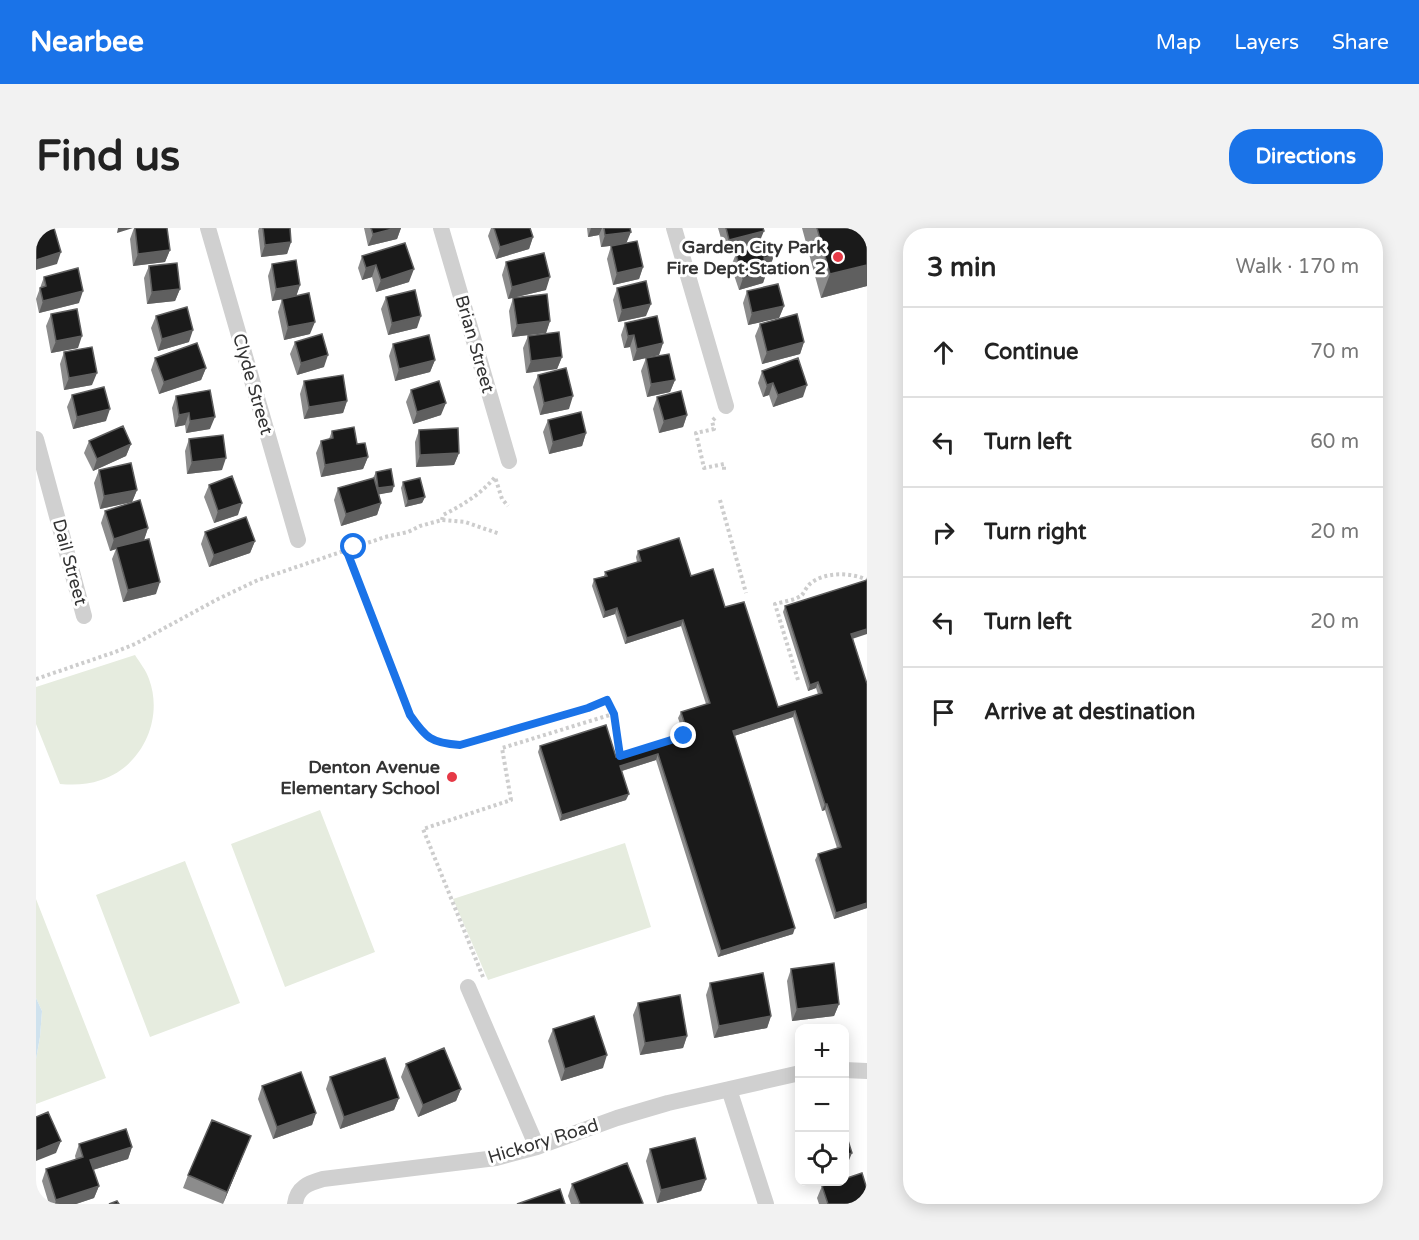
<!DOCTYPE html>
<html lang="en">
<head>
<meta charset="utf-8">
<style>
	body { margin:0; font-family:"Varela Round",sans-serif; background:#f2f2f2; color:#222 }
	.controls { position:absolute; right:18px; bottom:18px; display:grid; overflow:hidden; border-radius:12px; box-shadow:0 3px 15px #0003 }
	.controls button { width:54px; height:54px; display:grid; place-items:center; padding:0; border:0; border-bottom:2px solid #e0e0e0; background:#fff; color:#222; font:30px sans-serif }
	.stop { position:absolute; width:18px; height:18px; margin:-14px; border:4px solid #1a73e8; border-radius:50%; background:#fff }
	.stop.end { background:#1a73e8; border-color:#fff; box-shadow:0 2px 6px #0008 }
	.list { margin:0; padding:0; list-style:none }
	h2 { display:flex; justify-content:space-between; align-items:center; height:78px; margin:0; padding:0 24px; font-size:26px }
	h2 small { font-size:20px; font-weight:400; color:#767676 }
	.list li { display:grid; grid-template-columns:39px 1fr auto; gap:18px; align-items:center; box-sizing:border-box; height:90px; padding:0 24px; border-top:2px solid #e0e0e0 }
	.list b { display:block; font-size:22px; white-space:nowrap }
	.list em { font-size:20px; font-style:normal; color:#767676 }
	.icon { flex:none; width:33px; height:33px; fill:none; stroke:currentColor; stroke-width:2; stroke-linecap:round; stroke-linejoin:round }
	.map { position:relative; flex:none; width:831px; height:976px; overflow:hidden; border-radius:24px }
	header { display:flex; align-items:center; gap:36px; box-sizing:border-box; height:84px; padding:0 30px; background:#1a73e8; color:#fff }
	header strong { font-size:28px }
	nav { display:flex; gap:33px; margin-inline-start:auto; font-size:21px }
	.intro { display:flex; align-items:center; justify-content:space-between; box-sizing:border-box; height:144px; padding:0 36px }
	h1 { margin:0; font-size:42px }
	.button { padding:15px 27px; border-radius:24px; background:#1a73e8; color:#fff; font-size:21px; font-weight:700 }
	main { display:flex; gap:36px; padding:0 36px }
	aside { flex:1; background:#fff; border-radius:24px; box-shadow:0 3px 15px #0003 }
	.map>svg:first-child { display:block }
	.green { fill:#e6ecdf }
	.water { fill:#cfe2ee }
	.lines { fill:none; stroke-linecap:round; stroke-linejoin:round }
	.path { stroke:#cdcdcd; stroke-width:4; stroke-dasharray:3 3; stroke-linecap:butt }
	.street { stroke:#d0d0d0; stroke-width:16 }
	.wall { fill:#8c8c8c }
	.shaded-wall { fill:#5f5f5f }
	.building { fill:#1a1a1a; stroke:#5f5f5f; stroke-width:1.5 }
	.route { stroke:#1a73e8; stroke-width:8 }
	.poi-dot { fill:#e63946; stroke:#fff; stroke-width:2 }
	.labels { text-anchor:middle; dominant-baseline:central; stroke-width:6; stroke-linejoin:round; paint-order:stroke }
	.poi-label { font-size:18px; font-weight:bold; fill:#333; stroke:#fff; text-anchor:end }
	.street-label { font-size:18px; fill:#333; stroke:#fff }
</style>
</head>
<body>
<header>
<strong>Nearbee</strong>
<nav><a>Map</a><a>Layers</a><a>Share</a></nav>
</header>
<div class="intro"><h1>Find us</h1><a class="button">Directions</a></div>
<main>
<div class="map">
<svg width="831" height="976" viewBox="0 0 831 976">
	<rect width="100%" height="100%" fill="#fff"/>
	<path class="green" d="M99 427C104 435 110 442 113 451 128 491 106 539 65 552 51 557 38 557 24 556L0 496V459Z
		M284 582 339 724 249 759 195 616Z
		M589 615 615 699 452 752 417 671Z
		M149 633 204 775 114 809 60 667Z
		M0 671 70 850 0 876V831L4 809 6 783 0 770Z"/>
	<path class="water" d="M0 770 6 783 4 809 0 831Z"/>
	<g class="lines">
		<path class="path" d="M679 190 676 193 678 201 660 205 668 240 688 236V244
			M684 272 710 365
			M406 292 407 287C427 277 445 266 459 249L466 271 472 278
			M310 321 374 487C390 510 395 515 424 517L552 480 571 472 578 486 583 528 587 527
			M0 451 79 424 99 416 182 371 222 352 349 309 372 304 384 298 406 292 429 294 464 306
			M762 452 739 376C746 374 760 372 766 367 769 363 771 358 775 355 789 344 815 344 831 352
			M447 749 387 601 475 572 466 520 577 486"/>
		<path class="street" d="M172 0 262 312
			M405 0 473 233
			M638 0 690 178
			M0 211 48 388
			M432 759 501 919
			M808 842 831 843
			M693 861 730 976
			M259 976C261 959 273 955 287 951L460 930 501 919 581 890 632 875 764 845"/>
	</g>
	<path class="wall" d="M98 0 134 22 129 34 97 38 94 11Z
		M223 0H254L255 14 251 26 225 29 222 3Z
		M328 0H365L361 11 332 18Z
		M455 0H494L497 9 493 21 460 31 452 8Z
		M551 0H594L590 15 607 39 603 51 577 57 571 31 575 18 582 17 565 19 563 7 552 9Z
		M682 0H727L723 15 689 24Z
		M766 0H831V58L785 70Z
		M700 26 738 27 734 39 731 40V43L727 55 703 62 695 38Z
		M326 28 373 54 340 64 336 49 326 52 322 40Z
		M470 34 510 62 472 71 466 47Z
		M236 36 264 57 260 68 274 106 248 112 242 84 246 71 236 73 232 48Z
		M113 38 144 61 139 73 111 76 108 50Z
		M8 49 43 75 3 85 0 71Z
		M581 60 610 88 582 94 577 72Z
		M711 63 748 78 743 90 712 97 707 75Z
		M350 69 381 100 352 107 345 81Z
		M477 70 514 93 510 105 476 109 473 83Z
		M15 86 42 120 15 125 10 98Z
		M120 88 153 114 122 123 115 100Z
		M589 95 627 115 623 127 597 133 594 119 588 120 585 107Z
		M724 96 768 114 764 126 726 136 719 108Z
		M492 108 526 129 521 141 490 145 487 120Z
		M259 114 288 139 261 147 254 126Z
		M357 116 399 132 394 144 359 153 353 128Z
		M28 124 56 157 28 162 24 136Z
		M119 130 170 140 165 152 123 166 115 142Z
		M610 130 639 152 634 164 611 169 605 143Z
		M726 143 767 169 737 179 733 167 727 169 722 155Z
		M502 147 533 181 504 187 497 159Z
		M268 153 311 173 307 185 268 191 264 166Z
		M375 162 405 187 377 196 370 174Z
		M36 167 70 193 37 201 31 179Z
		M140 168 174 201 150 205 149 197 139 199 136 180Z
		M621 169 651 187 647 199 623 205 617 181Z
		M512 192 550 205 546 218 513 226 507 204Z
		M383 202 423 225 418 237 380 239 379 214Z
		M296 203 321 216 332 229 327 241 285 249 280 225 285 213 293 211Z
		M153 211 186 242 151 246 149 223Z
		M53 213 95 216 90 228 57 243 48 225Z
		M63 242 101 262 96 274 64 281 58 255Z
		M340 244 356 264 343 266 345 275 341 287 305 298 298 272 302 260 337 250Z
		M367 254 389 269 386 275 369 279 365 260Z
		M173 257 202 287 178 295 168 269Z
		M69 283 112 300 108 312 120 366 87 374 76 331 80 321 74 323 65 295Z
		M169 304 219 313 214 325 173 339 165 316Z
		M602 323 655 348 689 379 742 479 782 466 780 460 772 463 747 384 749 378 817 411 831 456V680L798 691 779 632 782 626 801 620 789 582 786 583 757 489 698 508 757 706 682 729 620 532 586 543 590 572 524 593 502 524 504 518 580 529 648 507 642 490 645 484 670 476 645 398 589 416 579 386 567 390 556 358 558 351 568 348 569 344 601 334 600 329Z
		M755 741 803 776 798 788 756 793 751 753Z
		M674 755 735 788 731 800 678 810 670 767Z
		M602 775 651 808 647 820 604 827 597 787Z
		M517 801 567 840 525 853 512 813Z
		M370 836 425 861 420 873 382 889 365 849Z
		M294 849 363 870 358 882 304 901 290 861Z
		M226 858 280 885 276 897 237 911 222 871Z
		M764 899V916L761 907Z
		M215 908 187 976 147 960 152 947Z
		M43 916 96 919 92 931 57 942 63 958 58 970 40 976H13L6 953 10 941 40 932 39 928Z
		M614 921 670 951 665 963 621 975 610 933Z
		M536 956 606 976H535L532 968Z
		M786 958 831 976H783L781 970Z"/>
	<path class="shaded-wall" d="M82 0H97L81 5Z
		M360 0H365L361 11 332 18 337 6Z
		M555 0H566L563 7 552 9Z
		M728 3 723 15 689 24 693 12Z
		M595 4 590 16 565 19 569 7Z
		M497 9 493 21 460 31 464 19Z
		M255 14 251 26 225 29 229 17Z
		M134 22 129 34 97 38 102 26Z
		M25 24 21 36 0 42V32Z
		M738 27 734 39 723 42 728 30Z
		M340 37 336 49 326 52 330 40Z
		M831 37V58L785 70 794 46Z
		M607 39 603 51 577 57 581 45Z
		M378 41 373 54 340 64 345 52Z
		M731 43 727 55 703 62 707 50Z
		M514 49 510 62 472 71 476 59Z
		M264 57 260 69 236 73 240 61Z
		M144 61 139 73 111 76 116 64Z
		M47 63 43 75 3 85 7 73Z
		M615 76 610 88 582 94 586 82Z
		M748 78 743 90 712 97 716 85Z
		M385 88 381 100 352 107 356 95Z
		M514 93 510 105 476 109 481 97Z
		M279 94 274 106 248 112 252 99Z
		M157 102 153 114 122 123 126 111Z
		M598 107 594 119 588 120 592 108Z
		M46 108 42 120 15 125 20 113Z
		M768 114 764 126 726 136 731 124Z
		M627 115 623 127 597 133 601 121Z
		M292 127 288 139 261 147 265 135Z
		M526 129 521 141 490 145 495 133Z
		M399 132 394 144 359 153 363 141Z
		M170 140 165 152 123 166 128 154Z
		M61 145 56 157 28 162 33 150Z
		M639 152 634 164 611 169 615 156Z
		M737 155 733 167 727 169 731 157Z
		M771 157 767 169 737 179 742 167Z
		M537 168 533 181 504 187 508 175Z
		M311 173 307 185 268 191 273 179Z
		M410 175 405 187 377 196 381 184Z
		M74 181 70 193 37 201 41 189Z
		M153 185 149 197 139 199 143 187Z
		M651 187 647 199 623 205 628 193Z
		M179 189 174 201 150 205 154 193Z
		M550 205 546 218 513 226 517 214Z
		M95 216 90 228 57 243 61 231Z
		M423 225 418 237 380 239 384 227Z
		M332 229 327 241 285 249 289 237Z
		M190 230 186 242 151 246 156 234Z
		M358 258 356 264 340 267 342 260Z
		M101 262 96 274 64 281 68 268Z
		M389 269 386 275 369 279 372 273Z
		M206 275 202 287 178 295 182 283Z
		M345 275 341 287 305 298 310 286Z
		M112 300 108 312 80 319V321L74 323 78 311Z
		M219 313 214 325 173 339 178 327Z
		M124 354 120 366 87 374 92 362Z
		M581 380 579 386 567 390 569 384Z
		M647 392 645 398 589 416 591 410Z
		M831 401V406L813 412 815 406Z
		M782 454 780 460 772 463 774 457Z
		M759 483 757 489 695 509 697 503Z
		M622 526 620 532 582 544 584 538Z
		M593 566 590 572 524 593 526 587Z
		M789 576H791L789 582 786 583Z
		M831 675V680L798 691 800 685Z
		M759 700 757 706 682 729 685 723Z
		M803 776 798 788 756 793 761 781Z
		M735 788 731 800 678 810 683 798Z
		M651 808 647 820 604 827 609 815Z
		M571 827 567 840 525 853 529 841Z
		M425 861 420 873 382 889 387 877Z
		M363 870 358 882 304 901 308 889Z
		M280 885 276 897 237 911 241 899Z
		M215 908 210 920 187 976 191 964Z
		M25 913 20 925 0 933V923Z
		M96 919 92 931 50 944 54 932Z
		M816 925 811 937 808 938V927Z
		M670 951 665 963 621 975 625 962Z
		M63 958 58 970 40 976H19L20 972Z"/>
	<path class="building" d="M7 0H18L25 24 0 32V2Z
		M99 0H131L134 22 102 26Z
		M227 0H254L255 14 229 17Z
		M335 0H360L337 6Z
		M458 0H494L497 9 464 19Z
		M568 0H594L595 4 569 7Z
		M690 0H727L728 3 693 12Z
		M781 0H831V37L794 46Z
		M601 13 607 39 581 45 575 18Z
		M369 15 378 41 345 52 340 37 330 40 326 28Z
		M734 15 738 27 728 30 731 43 707 50 700 26Z
		M508 25 514 49 476 59 470 34Z
		M260 32 264 57 240 61 236 36Z
		M141 35 144 61 116 64 113 38Z
		M42 40 47 63 7 73 4 60 10 58 8 49Z
		M610 53 615 76 586 82 581 60Z
		M742 56 748 78 716 85 711 63Z
		M379 62 385 88 356 95 350 69Z
		M273 65 279 94 252 99 246 71Z
		M511 66 514 93 481 97 477 70Z
		M151 79 157 102 126 111 120 88Z
		M41 81 46 108 20 113 15 86Z
		M761 86 768 114 731 124 724 96Z
		M621 88 627 115 601 121 598 107 592 108 589 95Z
		M523 104 526 129 495 133 492 108Z
		M286 106 292 127 265 135 259 114Z
		M393 107 399 132 363 141 357 116Z
		M161 115 170 140 128 154 119 130Z
		M56 119 61 145 33 150 28 124Z
		M633 126 639 152 615 156 610 130Z
		M762 130 771 157 742 167 737 155 731 157 726 143Z
		M530 140 537 168 508 175 502 147Z
		M307 147 311 173 273 179 268 153Z
		M403 153 410 175 381 184 375 162Z
		M68 159 74 181 41 189 36 167Z
		M174 162 179 189 154 193 153 185 143 187 140 168Z
		M645 163 651 187 628 193 621 169Z
		M545 184 550 205 517 214 512 192Z
		M87 198 95 216 61 231 53 213Z
		M318 199 321 216 329 215 332 229 289 237 285 213 297 210 296 203Z
		M422 200 423 225 384 227 383 202Z
		M187 207 190 230 156 234 153 211Z
		M95 235 101 262 68 268 63 242Z
		M355 241 358 258 342 260 340 244Z
		M196 248 206 275 182 283 173 257Z
		M338 250 345 275 310 286 302 260Z
		M384 250 389 269 372 273 367 254Z
		M104 272 112 300 78 311 69 283Z
		M210 289 219 313 178 327 169 304Z
		M643 310 655 348 677 341 689 379 708 374 742 479 786 465 782 454 774 457 749 378 831 352V401L815 406 831 456V675L800 685 782 626 805 619 791 576H789L759 483 697 503 759 700 685 723 622 526 584 538 593 566 526 587 504 518 570 497 580 529 652 506 645 484 674 475 647 392 591 410 581 380 569 384 558 351 571 348 569 344 605 333 602 323Z
		M113 311 124 354 92 362 80 319Z
		M798 735 803 776 761 781 755 741Z
		M727 745 735 788 683 798 674 755Z
		M644 767 651 808 609 815 602 775Z
		M558 788 571 827 529 841 517 801Z
		M408 820 425 861 387 877 370 836Z
		M349 830 363 870 308 889 294 849Z
		M265 844 280 885 241 899 226 858Z
		M12 884 25 913 0 923V889Z
		M176 892 215 908 191 964 152 947Z
		M808 900 816 925 808 927Z
		M90 901 96 919 54 932 63 958 20 972 10 941 47 929 43 916Z
		M659 910 670 951 625 962 614 921Z
		M591 935 607 975 604 976H544L536 956Z
		M826 945 831 961V976H792L786 958 800 954H808V951Z
		M524 961 529 976H481Z
		M81 973 83 976H73Z"/>
	<g class="lines">
		<path class="route" d="M318 319 310 321 374 487C390 510 395 515 424 517L552 480 571 472 578 486 584 528 648 508"/>
	</g>
	<g class="poi-dot">
		<circle cx="802" cy="29" r="6"/>
		<circle cx="416" cy="549" r="6"/>
	</g>
	<g class="labels">
		<g class="poi-label">
			<text x="790" y="19">Garden City Park<tspan x="790" dy="21">Fire Dept Station 2</tspan></text>
			<text x="404" y="539">Denton Avenue<tspan x="404" dy="21">Elementary School</tspan></text>
		</g>
		<g class="street-label">
			<text transform="translate(439 116) rotate(74)">Brian Street</text>
			<text transform="translate(217 156) rotate(74)">Clyde Street</text>
			<text transform="translate(34 334) rotate(75)">Dail Street</text>
			<text transform="translate(507 913) rotate(-17)">Hickory Road</text>
		</g>
	</g>
</svg>
<div class="controls">
<button>+</button>
<button>−</button>
<button><svg class="icon" aria-label="locate" viewBox="0 0 24 24"><circle cx="12" cy="12" r="6"/><path d="M12 2v4M12 18v4M2 12h4M18 12h4"/></svg></button>
</div>
<div class="stop" style="left:318px;top:319px"></div>
<div class="stop end" style="left:648px;top:508px"></div>
</div>
<aside>
<h2>3 min<small>Walk · 170 m</small></h2>
<ul class="list">
<li><svg class="icon" aria-label="ahead" viewBox="0 0 24 24"><path d="M12 20V5M6 11l6-6 6 6"/></svg><div><b>Continue</b></div><em>70 m</em></li>
<li><svg class="icon" aria-label="left" viewBox="0 0 24 24"><path d="M17 20v-9H6M10 6l-5 5 5 5"/></svg><div><b>Turn left</b></div><em>60 m</em></li>
<li><svg class="icon" aria-label="right" viewBox="0 0 24 24"><path d="M7 20v-9h11M14 6l5 5-5 5"/></svg><div><b>Turn right</b></div><em>20 m</em></li>
<li><svg class="icon" aria-label="left" viewBox="0 0 24 24"><path d="M17 20v-9H6M10 6l-5 5 5 5"/></svg><div><b>Turn left</b></div><em>20 m</em></li>
<li><svg class="icon" aria-label="arrive" viewBox="0 0 24 24"><path d="M6 21V4h12l-3 4 3 4H6"/></svg><div><b>Arrive at destination</b></div></li>
</ul>
</aside>
</main>
</body>
</html>
